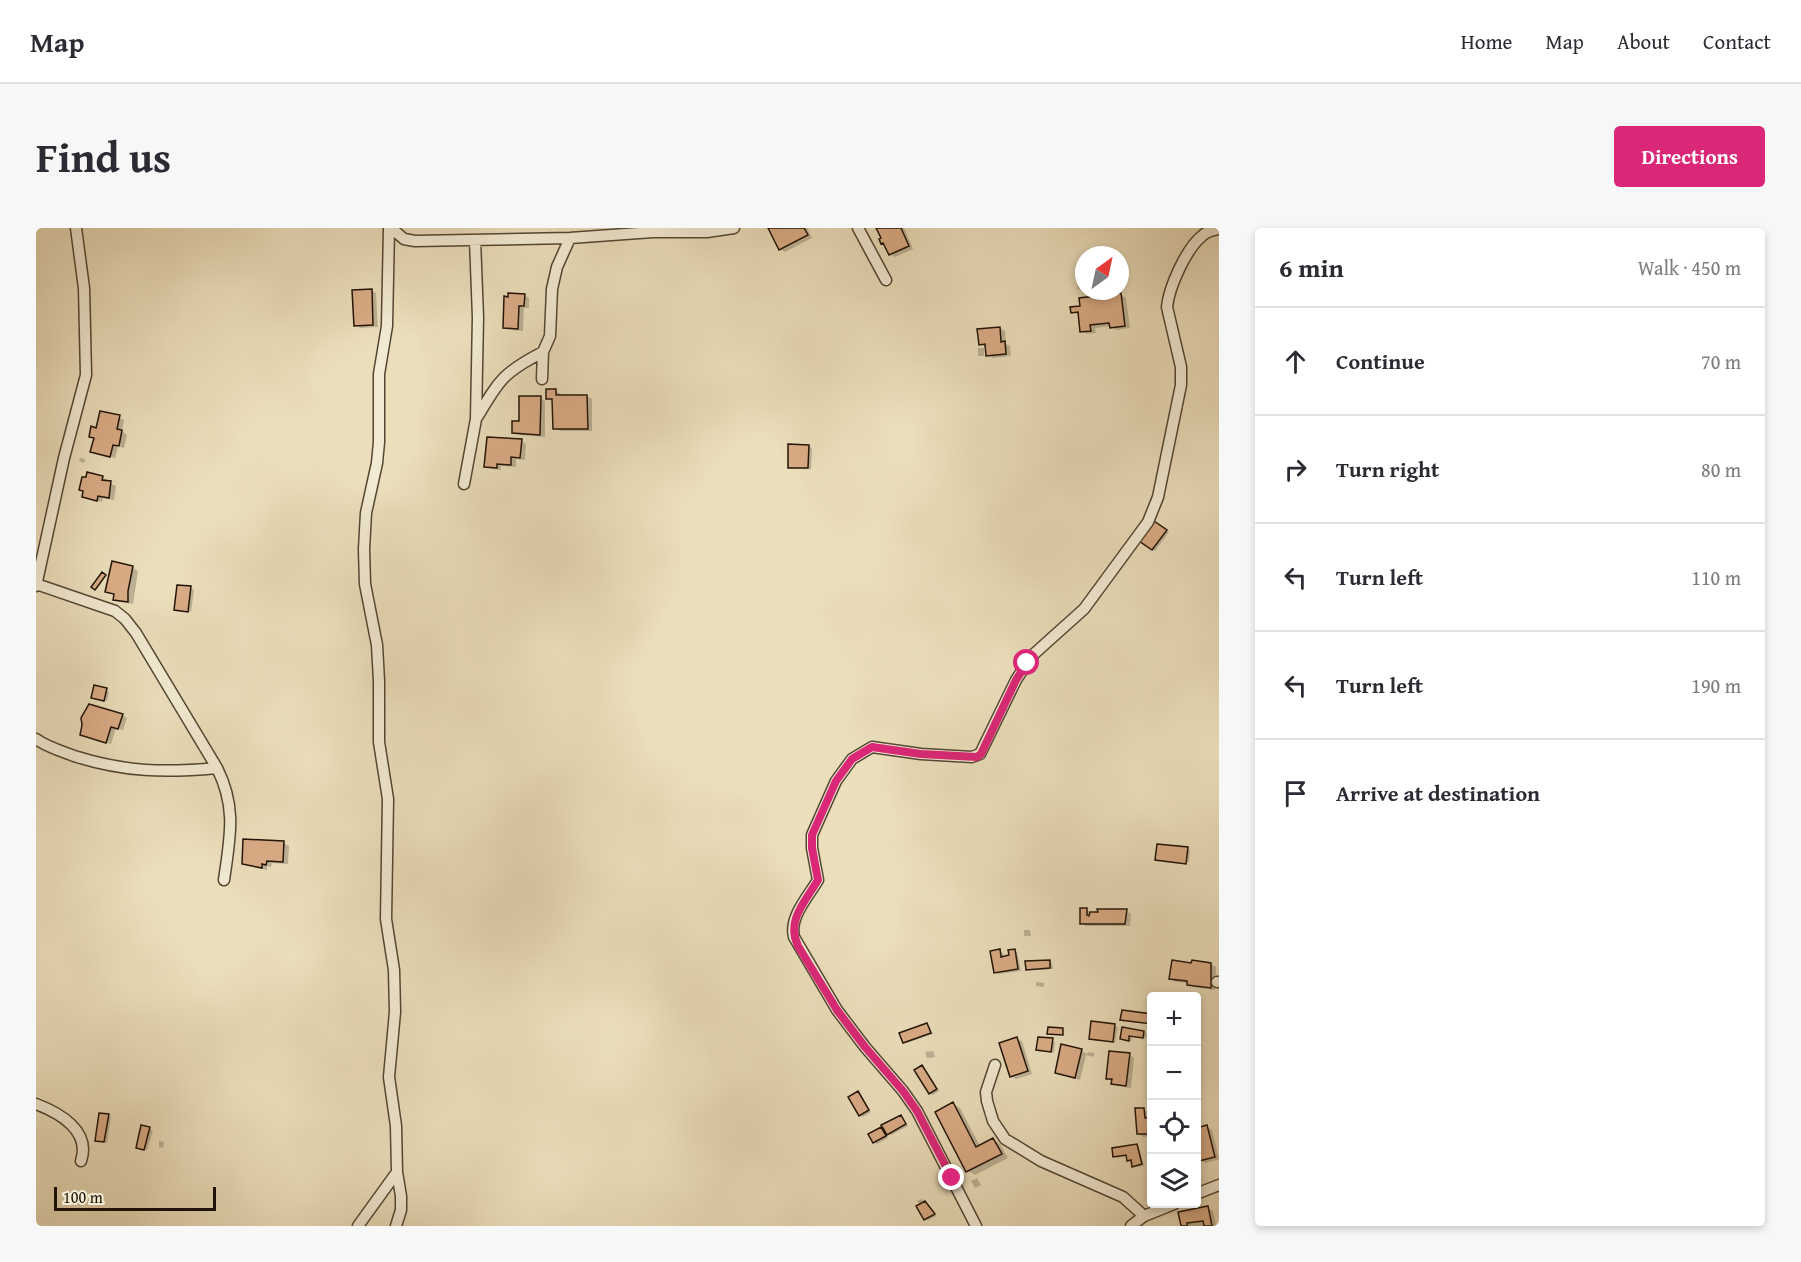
<!DOCTYPE html>
<html lang="en">
<head>
<meta charset="utf-8">
<style>
	body { margin:0; font-family:"Gentium Book Plus",serif; background:#f7f7f7; color:#2b2b33 }
	.controls { position:absolute; right:18px; bottom:18px; display:grid; overflow:hidden; border-radius:6px; box-shadow:0 3px 9px #0003 }
	.controls button { width:54px; height:54px; display:grid; place-items:center; padding:0; border:0; border-bottom:2px solid #e1e1e2; background:#fff; color:#2b2b33; font:30px sans-serif }
	.compass { position:absolute; left:1039px; top:18px; width:54px; height:54px; border-radius:50%; background:#fff; box-shadow:0 3px 9px #0003; rotate:33deg }
	.scale { position:absolute; left:18px; bottom:15px; width:162px; box-sizing:border-box; padding-left:6px; border:3px solid #211306; border-top:0; font-size:16px; line-height:21px; white-space:nowrap; color:#211306; -webkit-text-stroke:4px #f2ead3; paint-order:stroke }
	.stop { position:absolute; width:18px; height:18px; margin:-14px; border:4px solid #db2777; border-radius:50%; background:#fff }
	.stop.end { background:#db2777; border-color:#fff; box-shadow:0 2px 6px #0008 }
	.list { margin:0; padding:0; list-style:none }
	h2 { display:flex; justify-content:space-between; align-items:center; height:78px; margin:0; padding:0 24px; font-size:26px }
	h2 small { font-size:20px; font-weight:400; color:#7c7c81 }
	.list li { display:grid; grid-template-columns:39px 1fr auto; gap:18px; align-items:center; box-sizing:border-box; height:108px; padding:0 24px; border-top:2px solid #e1e1e2 }
	.list b { display:block; font-size:22px; white-space:nowrap }
	.list em { font-size:20px; font-style:normal; color:#7c7c81 }
	.icon { flex:none; width:33px; height:33px; fill:none; stroke:currentColor; stroke-width:2; stroke-linecap:round; stroke-linejoin:round }
	.map { position:relative; flex:none; width:1183px; height:998px; overflow:hidden; border-radius:6px }
	header { display:flex; align-items:center; gap:36px; box-sizing:border-box; height:84px; padding:0 30px; background:#fff; border-bottom:2px solid #e1e1e2 }
	header strong { font-size:28px }
	nav { display:flex; gap:33px; margin-inline-start:auto; font-size:21px }
	.intro { display:flex; align-items:center; justify-content:space-between; box-sizing:border-box; height:144px; padding:0 36px }
	h1 { margin:0; font-size:42px }
	.button { padding:15px 27px; border-radius:6px; background:#db2777; color:#fff; font-size:21px; font-weight:700 }
	main { display:flex; gap:36px; padding:0 36px }
	aside { flex:1; background:#fff; border-radius:6px; box-shadow:0 3px 9px #0003 }
	.map>svg:first-child { display:block }
	.shadow { fill:#0003 }
	.building { fill:#daac86; stroke:#211306; stroke-width:1.5 }
	.lines { fill:none; stroke-linecap:round; stroke-linejoin:round }
	.minor-casing { stroke:#544633; stroke-width:13 }
	.minor { stroke:#f2ead3; stroke-width:10 }
	.route { stroke:#db2777; stroke-width:8 }
</style>
</head>
<body>
<header>
<strong>Map</strong>
<nav><a>Home</a><a>Map</a><a>About</a><a>Contact</a></nav>
</header>
<div class="intro"><h1>Find us</h1><a class="button">Directions</a></div>
<main>
<div class="map">
<svg width="1183" height="998" viewBox="0 0 1183 998">
	<rect width="100%" height="100%" fill="#ebdebb"/>
	<filter id="stains"><feTurbulence type="fractalNoise" baseFrequency=".00333" numOctaves="4"/><feColorMatrix values="0 0 0 0 .2 0 0 0 0 .09 0 0 0 0 .02 0 0 0 .5 -.17"/></filter>
	<radialGradient id="worn" r=".72"><stop offset=".6" stop-color="#630" stop-opacity="0"/><stop offset="1" stop-color="#630" stop-opacity=".3"/></radialGradient>
	<path class="shadow" d="M733 0H771L776 10 749 24 744 21Z
		M842 0H868L877 21 859 29 854 26 850 18 846 15 845 12 847 11Z
		M1048 56V61H1042L1041 57Z
		M335 62 340 65 342 99 325 100 319 97Z
		M488 67 493 70V80H488L487 103 474 102 469 99 473 70Z
		M1085 67 1090 70 1094 100 1080 102 1075 98 1059 100 1060 105 1051 106 1046 103 1044 87 1037 84Z
		M963 100 969 103 970 116 974 118 975 128 957 130 952 127 949 119 944 116Z
		M942 120H948V128H942Z
		M511 163H520L525 166V169L551 168 556 171V203H524L519 200 517 173 511 170Z
		M504 170 509 173V209L483 207 478 205Z
		M83 189 88 192 86 203 91 207 88 220 82 218 79 230 56 223 59 211 54 208 61 201Z
		M485 213 490 216 489 232 480 231V239L465 238V242L455 241 450 238Z
		M773 218 776 220 775 241 753 239Z
		M44 230 49 231 48 235 43 233Z
		M66 249 71 252V254L80 258 78 272 67 270 66 274 47 268Z
		M1119 295 1133 304 1119 323 1105 313Z
		M97 340 102 343 97 376 84 374 79 371V367L70 363Z
		M66 346 70 348 61 361 57 359Z
		M155 360 158 362 155 384 140 381Z
		M70 462 73 464 71 473 60 471Z
		M86 487 91 490 87 502 80 500 75 516 46 506Z
		M247 615 253 618 252 636 236 635 235 639 231 638V642L212 638 207 635Z
		M1151 620 1154 622 1153 634 1122 631Z
		M1050 682 1055 684 1090 683 1095 686 1094 698H1050L1045 695Z
		M988 702H994L995 708H988Z
		M978 722 981 724 985 743 962 746 959 744 964 723 967 725 968 730 975 729Z
		M1013 733 1016 735 1017 741 994 742 991 741Z
		M1174 736 1180 739 1179 762 1157 759 1152 755 1140 754 1135 751 1156 737Z
		M1000 754 1008 755V759L1000 758Z
		M1129 765 1138 767 1141 768H1129Z
		M891 797 894 799 897 806 871 815 868 814Z
		M1079 798 1082 799 1079 815 1057 812Z
		M1087 801 1108 804 1111 806 1110 810 1096 808 1095 813 1089 812 1086 810Z
		M980 811 986 813 996 846 980 851 975 848Z
		M1016 812 1019 814 1018 825 1002 821Z
		M1046 823 1051 826 1052 824 1058 825V829L1050 827 1044 852 1020 844Z
		M889 824 897 823 899 829 891 830Z
		M1093 827 1098 830 1095 860 1082 858 1071 850Z
		M886 839 903 863 897 867 894 865Z
		M822 865 825 867 835 884 827 889 824 887Z
		M917 876 924 880 944 918 957 911 964 916 972 930 939 947 932 943Z
		M1108 882 1113 885V891H1116V908L1107 909 1102 906Z
		M72 888 75 889 71 915 64 914 61 912Z
		M865 888 872 898 855 907 849 904 852 910 841 916 838 914 845 901 851 904Z
		M106 899 117 902 111 922 104 921Z
		M1171 899 1176 902 1183 931 1170 935 1164 932Z
		M123 913 128 914 127 920 123 919Z
		M1100 918 1103 920 1108 938 1101 939 1098 938 1093 932 1092 928 1082 930 1078 928Z
		M941 950 945 957 939 960 935 953Z
		M886 971 888 975 892 977 900 988 892 992 889 991 885 977 881 973Z
		M1171 980 1177 983 1180 998H1146Z"/>
	<path class="building" d="M732 0H768L772 7 743 22Z
		M840 0H865L873 18 853 27 847 15 845 16 843 11 845 10Z
		M336 61 337 97 318 98 316 62Z
		M472 65 489 66 488 78H483L482 101 467 100 468 68 472 69Z
		M1085 65 1089 98 1074 100 1073 95 1054 97 1055 103 1044 104 1042 84 1035 85 1034 79 1044 78 1043 70Z
		M964 99 965 114 969 113 970 126 950 128 949 116 943 117 941 101Z
		M510 161H520V167H551L552 201H517L516 171H510Z
		M483 168H505L504 207 476 205V193H483Z
		M64 183 84 187 81 201 86 202 83 218 77 217 74 229 54 224 58 210 53 209 55 198 60 200Z
		M451 209 486 211 484 230 475 229V237L461 236V240L448 239Z
		M752 216 773 217 772 240H752Z
		M51 244 67 248 66 252 75 253 73 270 62 268 61 273 46 269 47 263 43 262 46 249H50Z
		M1118 293 1131 302 1116 322 1103 313Z
		M76 333 97 338 92 363V374L77 372 78 366 69 364Z
		M66 344 70 347 59 362 55 359Z
		M141 357 155 358 152 384 138 382Z
		M58 457 71 460 68 473 55 470Z
		M53 476 87 486 82 501 75 499 70 515 44 507 46 497 45 490Z
		M207 611 248 613 247 634 231 633 230 637 226 636V640L206 636Z
		M1121 616 1152 619 1150 636 1119 632Z
		M1044 680H1051V687L1053 688 1054 684H1062L1061 681H1091L1089 696H1044Z
		M964 721 965 729 973 727 972 722 979 721 982 741 958 745 954 723Z
		M1014 732V740L990 742 989 733Z
		M1136 732 1155 735 1156 732 1175 735V760L1151 757V753L1133 751Z
		M1086 782 1116 786V796L1084 792Z
		M1055 793 1079 796 1077 814 1053 811Z
		M891 795 895 805 867 815 863 805Z
		M1012 799 1027 800V807L1011 806Z
		M1086 799 1108 803 1107 810 1093 808V813L1084 811Z
		M981 809 992 843 974 849 963 815Z
		M1002 809 1017 810 1015 824 1000 822Z
		M1025 816 1046 821 1039 850 1019 845Z
		M1073 823 1094 825 1090 858 1075 856 1076 851H1070Z
		M886 837 901 861 893 866 878 842Z
		M822 863 833 882 823 888 812 869Z
		M917 874 940 919 957 910 966 926 930 944 899 884Z
		M1099 880H1108L1109 890 1116 889V906H1101Z
		M63 885 73 886 68 914 59 913Z
		M865 887 870 896 851 907 845 897Z
		M105 897 114 899 108 922 100 920Z
		M1171 897 1179 929 1163 933 1160 922V900Z
		M845 899 850 908 837 915 832 906Z
		M1101 916 1106 936 1096 939 1095 932 1091 933 1090 927 1077 929 1076 920Z
		M889 973 899 986 888 992 880 978Z
		M1172 978 1176 998H1168L1167 993 1151 995V998H1145L1142 984Z"/>
	<g class="lines">
		<g class="minor-casing">
			<path id="minor" d="M353 0 351 98 343 146V214L341 235 330 285 328 321 329 356 341 417 343 453V514L352 571 350 691 358 742 359 784 353 849 360 898 361 944 365 968V982L360 998
				M355 0 368 11 379 13 534 10 617 4H671L698 0
				M822 0 850 52
				M506 151 507 124 514 108 516 61 521 39 534 10
				M442 188C463 152 468 144 507 124
				M428 256 440 191 442 89 439 12
				M0 356 79 383 89 391 100 405 181 540
				M0 358 28 230 50 147 48 60 40 0
				M0 511C11 519 25 523 38 528 89 544 128 545 181 540 201 580 194 609 188 652
				M1181 754H1183
				M959 837 950 864 951 873 957 893 969 911 1005 933 1087 969 1108 988 1095 998
				M0 876C24 885 55 903 45 933
				M1160 966 1183 957
				M1108 988 1138 976
				M322 998 361 944
				M940 998 881 883 867 863 829 819 801 782 758 709C753 689 772 669 782 652L776 620V607L800 553 816 531 836 519 885 526 936 529 944 526 980 452 991 435 999 425 1048 381 1112 294 1122 269 1145 157V139L1131 79C1133 59 1150 21 1166 8 1171 3 1177 2 1183 1"/>
		</g>
		<use href="#minor" class="minor"/>
	</g>
	<g class="lines">
		<path class="route" d="M916 950 881 883 867 863 829 819 801 782 762 718C750 692 769 674 782 652L776 620V607L800 553 816 531 836 519 885 526 941 529 945 526 980 452 991 435"/>
	</g>
	<rect width="100%" height="100%" filter="url(#stains)"/>
	<rect width="100%" height="100%" fill="url(#worn)"/>
</svg>
<div class="controls">
<button>+</button>
<button>−</button>
<button><svg class="icon" aria-label="locate" viewBox="0 0 24 24"><circle cx="12" cy="12" r="6"/><path d="M12 2v4M12 18v4M2 12h4M18 12h4"/></svg></button>
<button><svg class="icon" aria-label="layers" viewBox="0 0 24 24"><path d="M12 4l9 5-9 5-9-5zM3 14l9 5 9-5"/></svg></button>
</div>
<svg class="compass" viewBox="-18 -18 36 36"><path d="M0-13l5 13h-10z" fill="#e53935"/><path d="M0 13l5-13h-10z" fill="#7c7c81"/></svg>
<div class="scale">100 m</div>
<div class="stop" style="left:991px;top:435px"></div>
<div class="stop end" style="left:916px;top:950px"></div>
</div>
<aside>
<h2>6 min<small>Walk · 450 m</small></h2>
<ul class="list">
<li><svg class="icon" aria-label="ahead" viewBox="0 0 24 24"><path d="M12 20V5M6 11l6-6 6 6"/></svg><div><b>Continue</b></div><em>70 m</em></li>
<li><svg class="icon" aria-label="right" viewBox="0 0 24 24"><path d="M7 20v-9h11M14 6l5 5-5 5"/></svg><div><b>Turn right</b></div><em>80 m</em></li>
<li><svg class="icon" aria-label="left" viewBox="0 0 24 24"><path d="M17 20v-9H6M10 6l-5 5 5 5"/></svg><div><b>Turn left</b></div><em>110 m</em></li>
<li><svg class="icon" aria-label="left" viewBox="0 0 24 24"><path d="M17 20v-9H6M10 6l-5 5 5 5"/></svg><div><b>Turn left</b></div><em>190 m</em></li>
<li><svg class="icon" aria-label="arrive" viewBox="0 0 24 24"><path d="M6 21V4h12l-3 4 3 4H6"/></svg><div><b>Arrive at destination</b></div></li>
</ul>
</aside>
</main>
</body>
</html>
